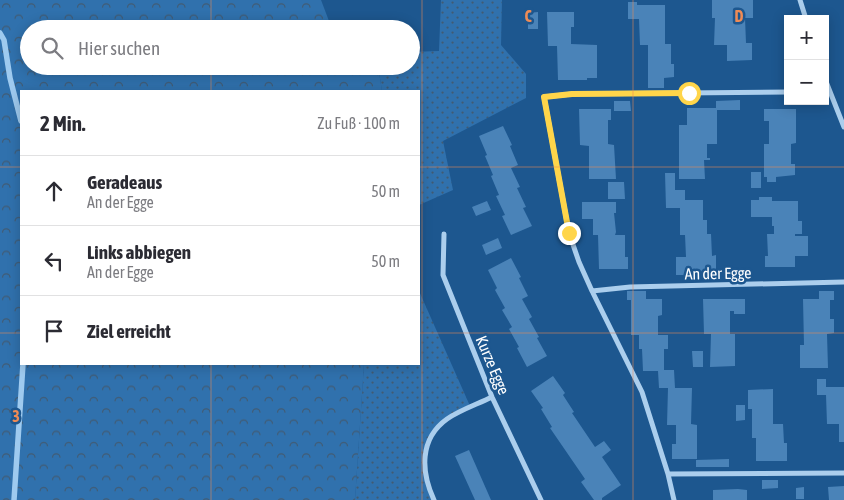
<!DOCTYPE html>
<html lang="de">
<head>
<meta charset="utf-8">
<style>
	body { margin:0; font-family:"Asap Condensed",sans-serif; background:#f7f7f7; color:#2b2b33 }
	.controls { position:absolute; right:15px; top:15px; display:grid; overflow:hidden; border-radius:0px; box-shadow:0 2px 12px #0003 }
	.controls button { width:45px; height:45px; display:grid; place-items:center; padding:0; border:0; border-bottom:1px solid #e1e1e2; background:#fff; color:#2b2b33; font:25px sans-serif }
	.stop { position:absolute; width:15px; height:15px; margin:-11px; border:4px solid #ffd54a; border-radius:50%; background:#fff }
	.stop.end { background:#ffd54a; border-color:#fff; box-shadow:0 1px 5px #0008 }
	.list { margin:0; padding:0; list-style:none }
	h2 { display:flex; justify-content:space-between; align-items:center; height:65px; margin:0; padding:0 20px; font-size:21px }
	h2 small { font-size:16px; font-weight:400; color:#7c7c81 }
	.list li { display:grid; grid-template-columns:32px 1fr auto; gap:15px; align-items:center; box-sizing:border-box; height:70px; padding:0 20px; border-top:1px solid #e1e1e2 }
	.list b { display:block; font-size:19px; white-space:nowrap }
	.list p { margin:0; font-size:16px; white-space:nowrap; color:#7c7c81 }
	.list em { font-size:16px; font-style:normal; color:#7c7c81 }
	.icon { flex:none; width:28px; height:28px; fill:none; stroke:currentColor; stroke-width:2; stroke-linecap:round; stroke-linejoin:round }
	.map { position:relative; flex:none; width:844px; height:500px; overflow:hidden }
	.search { position:absolute; background:#fff; box-shadow:0 2px 12px #0003; left:20px; top:20px; width:400px; height:55px; display:flex; align-items:center; gap:12px; box-sizing:border-box; padding:0 18px; border-radius:28px; color:#7c7c81; font-size:19px }
	.panel { position:absolute; background:#fff; box-shadow:0 2px 12px #0003; left:20px; top:90px; width:400px; height:275px; border-radius:0px }
	.map>svg:first-child { display:block }
	.grass { fill:url(#grass-dots) }
	.forest { fill:url(#forest-crowns) }
	.lines { fill:none; stroke-linecap:round; stroke-linejoin:round }
	.stream { stroke:#9ecaef; stroke-width:5.5 }
	.building { fill:#4a83b8 }
	.minor { stroke:#abceed; stroke-width:5 }
	.route { stroke:#ffd54a; stroke-width:6 }
	.grid { fill:none; stroke:#ef8b55; stroke-width:1; stroke-opacity:0.55 }
	.labels { text-anchor:middle; dominant-baseline:central; stroke-width:5; stroke-linejoin:round; paint-order:stroke }
	.street-label { font-size:16px; fill:#fff; stroke:#1d578f }
	.grid-label { font-size:16px; text-anchor:middle; font-weight:bold; fill:#ef8b55; stroke:#1d578f; stroke-width:5; stroke-linejoin:round; paint-order:stroke }
</style>
</head>
<body>
<div class="map">
<svg width="844" height="500" viewBox="0 0 844 500">
	<defs>
		<pattern id="grass-dots" width="8" height="8" patternUnits="userSpaceOnUse" patternTransform="scale(1.25)"><rect width="8" height="8" fill="#3071ad"/><path d="M2 2h.1M6 6h.1" fill="none" stroke="#415b73" stroke-width="1.8" stroke-linecap="round"/></pattern>
		<pattern id="forest-crowns" width="20" height="18" patternUnits="userSpaceOnUse" patternTransform="scale(1.25)"><rect width="20" height="18" fill="#3071ad"/><path d="M2 6a3 3 0 1 1 6 0M12 15a3 3 0 1 1 6 0" fill="none" stroke="#415b73"/></pattern>
	</defs>
	<rect width="100%" height="100%" fill="#1d578f"/>
	<path class="grass" d="M441 0H502L501 45 526 74V98L443 141 453 190 419 205V91H382L378 66H411V52L439 51Z
		M419 291 470 406 446 418 426 442 422 465 428 490 433 500H355L364 364H419Z"/>
	<path class="forest" d="M0 0H321L332 29H29V66H378L382 91H21V364H364L355 500H0Z"/>
	<g class="lines">
		<path class="stream" d="M0 33 4 40 10 78 21 121
			M14 500 23 364"/>
	</g>
	<path class="building" d="M712 0H753V18H745L746 43H752V60L727 61V45H714L715 18H712Z
		M628 2H637V5H665V44H671V64H674V77L664 78V88H648V45H640L639 19H628Z
		M538 12V29H528V13Z
		M547 12H574V27H571V44L597 45V78H587V80H558L557 46H548Z
		M740 100V110H717V144H707V158H710V160H704L705 179H679V125H687V108H716V101Z
		M614 101H630L631 111H614Z
		M579 109H611V120H608V144L614 145 616 179H589V146L580 145Z
		M764 109H796V143L791 144V164H795V175L776 177V182H767V177H764V144H769V121H764Z
		M503 126 512 145 510 146 518 165 511 168 520 187 517 188 526 207 523 208 532 226 511 235 502 216 505 215 496 196 499 195 491 176 493 175 485 156 487 155 479 136Z
		M751 172H761V188H751Z
		M665 173H675V190H685V200H703V220H707V234H711L712 256 716 255V271L686 272V275H676V257H686L685 235H680V208H666Z
		M608 182H624L625 199H608Z
		M759 197H772V201H798V221H802V234H795V236H808V256H795V267H765V256H768L767 234H774V226H772V217H751V200H759Z
		M487 201 491 210 476 216 472 207Z
		M582 202H616V213H614L616 232 615 235H625V257H628V269H599L598 235H593V219H582Z
		M498 238 502 248 486 255 482 245Z
		M511 258 521 277 519 278 528 296 522 299 532 317 529 319 539 337 537 338 547 356 527 367 517 348 519 347 509 329 512 327 502 310 505 308 495 290 497 288 488 270Z
		M627 291H646V299H662V315L658 316V335H668V349H664V370H674L675 388H692L691 424 697 425V459H672V444H676V425H667L668 388H659L658 371H643L642 349H639V335H631V300H627Z
		M819 291H834V300H830V319H834V333L827 334 828 368H800V345H804L803 299H819Z
		M703 299H745V314H734V311H730V334H735V366L710 367 711 334H704Z
		M692 351H703V367H693Z
		M553 376 565 393 563 395 574 412 572 413 595 447 604 441 611 450 602 457 621 485 602 498V500H594L581 482 585 479 550 428 552 427 541 409 543 408 531 391Z
		M817 379H826V387H844V442H839V424H827L826 395H817Z
		M773 389V424H783L784 443H787V461H756V438H752V409H748V390Z
		M736 405H745V420L736 421Z
		M469 450 491 500H475L455 456Z
		M729 459V467H696V460Z
		M762 480H778V488L762 489Z
		M844 486V500H829L828 487Z
		M804 487V499H796V488Z
		M738 489 747 490V500H713V490Z"/>
	<g class="lines">
		<path class="minor" d="M800 0 806 19
			M825 79 844 127
			M444 234 443 275 492 397 541 500
			M592 291 630 287 844 282
			M668 474 844 473
			M434 500C421 472 419 439 447 419 460 410 478 404 492 397
			M674 500 668 474 642 392 592 291 579 262 569 233 544 97 572 94 788 92"/>
	</g>
	<g class="lines">
		<path class="route" d="M569 233 544 97 572 94 689 93"/>
	</g>
	<path class="grid" d="M211 0V29M422 0V500M633 0V500M211 66V91M0 167H21M419 167H844M0 333H21M419 333H844M211 364V500"/>
	<g class="labels">
		<g class="street-label">
			<text transform="translate(718 273) rotate(-1)">An der Egge</text>
			<text transform="translate(493 365) rotate(67)">Kurze Egge</text>
		</g>
	</g>
	<g class="grid-label">
		<text x="528" y="22">C</text>
		<text x="739" y="22">D</text>
		<text x="16" y="422">3</text>
	</g>
</svg>
<div class="controls">
<button>+</button>
<button>−</button>
</div>
<div class="stop" style="left:689px;top:93px"></div>
<div class="stop end" style="left:569px;top:233px"></div>
<div class="search"><svg class="icon" aria-label="search" viewBox="0 0 24 24"><circle cx="10" cy="10" r="6"/><path d="M15 15l6 6"/></svg>Hier suchen</div>
<section class="panel">
<h2>2 Min.<small>Zu Fuß · 100 m</small></h2>
<ul class="list">
<li><svg class="icon" aria-label="ahead" viewBox="0 0 24 24"><path d="M12 20V5M6 11l6-6 6 6"/></svg><div><b>Geradeaus</b><p>An der Egge</p></div><em>50 m</em></li>
<li><svg class="icon" aria-label="left" viewBox="0 0 24 24"><path d="M17 20v-9H6M10 6l-5 5 5 5"/></svg><div><b>Links abbiegen</b><p>An der Egge</p></div><em>50 m</em></li>
<li><svg class="icon" aria-label="arrive" viewBox="0 0 24 24"><path d="M6 21V4h12l-3 4 3 4H6"/></svg><div><b>Ziel erreicht</b></div></li>
</ul>
</section>
</div>
</body>
</html>
